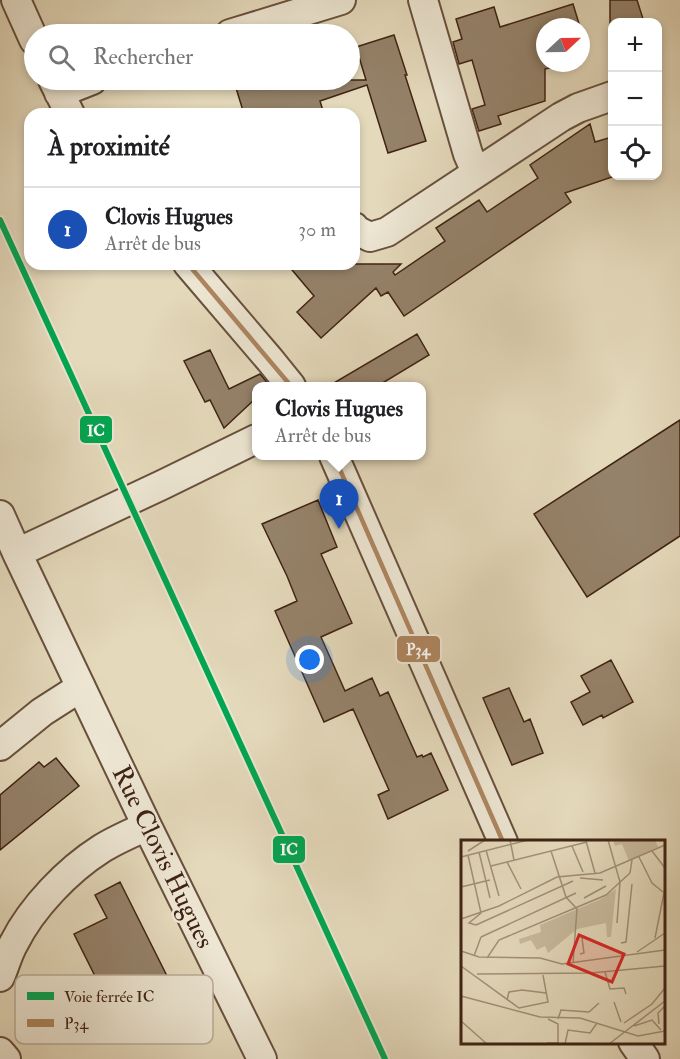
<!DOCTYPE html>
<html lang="fr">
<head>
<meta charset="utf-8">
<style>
	body { margin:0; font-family:"IM FELL Double Pica",serif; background:#f6f6f6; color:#202124 }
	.controls { position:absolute; right:18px; top:18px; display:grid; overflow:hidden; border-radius:12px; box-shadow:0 3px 9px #0003 }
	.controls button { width:54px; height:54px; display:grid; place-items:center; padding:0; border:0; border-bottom:2px solid #e0e0e0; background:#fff; color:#202124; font:30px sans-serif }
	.compass { position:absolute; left:536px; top:18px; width:54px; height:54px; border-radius:50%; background:#fff; box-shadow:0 3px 9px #0003; rotate:68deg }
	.you { position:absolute; left:310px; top:660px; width:21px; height:21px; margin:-15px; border:4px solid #fff; border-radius:50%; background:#1a73e8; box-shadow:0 0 0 9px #1a73e833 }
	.badge { display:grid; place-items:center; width:39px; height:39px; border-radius:50%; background:#ea580c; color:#fff; font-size:20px; font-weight:700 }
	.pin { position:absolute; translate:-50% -50px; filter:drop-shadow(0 2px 3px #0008) }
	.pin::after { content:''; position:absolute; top:32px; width:21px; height:18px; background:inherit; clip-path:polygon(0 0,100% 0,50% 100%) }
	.popup { position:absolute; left:252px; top:382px; width:174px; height:78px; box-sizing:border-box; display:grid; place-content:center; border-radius:12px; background:#fff; filter:drop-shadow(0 2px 4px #0005); font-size:20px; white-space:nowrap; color:#757577 }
	.popup b { font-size:22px; color:#202124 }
	.popup::after { content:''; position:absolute; left:50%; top:100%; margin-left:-12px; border:12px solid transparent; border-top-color:#fff }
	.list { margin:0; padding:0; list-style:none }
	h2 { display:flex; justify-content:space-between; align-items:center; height:78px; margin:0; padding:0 24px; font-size:26px }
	h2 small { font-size:20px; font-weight:400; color:#757577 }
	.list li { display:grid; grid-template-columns:39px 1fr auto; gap:18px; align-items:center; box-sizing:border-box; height:84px; padding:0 24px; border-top:2px solid #e0e0e0 }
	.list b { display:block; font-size:22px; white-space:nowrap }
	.list p { margin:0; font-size:20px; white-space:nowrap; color:#757577 }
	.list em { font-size:20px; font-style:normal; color:#757577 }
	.icon { flex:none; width:33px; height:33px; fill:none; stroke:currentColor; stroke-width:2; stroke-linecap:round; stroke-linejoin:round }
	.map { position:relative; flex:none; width:680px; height:1059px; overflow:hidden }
	.search { position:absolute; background:#fff; box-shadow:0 3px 9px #0003; left:24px; top:24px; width:336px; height:66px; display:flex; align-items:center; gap:15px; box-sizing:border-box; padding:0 21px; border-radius:33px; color:#757577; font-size:22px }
	.panel { position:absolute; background:#fff; box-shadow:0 3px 9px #0003; left:24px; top:108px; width:336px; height:162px; border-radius:18px }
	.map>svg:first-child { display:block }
	.building { fill:#95826a; stroke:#3f2313; stroke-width:1.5 }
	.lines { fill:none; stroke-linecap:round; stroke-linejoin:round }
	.minor-casing { stroke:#68503d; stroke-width:32 }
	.minor { stroke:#ede6d3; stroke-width:28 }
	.bus-1-casing { stroke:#ede6d3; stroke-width:9 }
	.bus-1 { stroke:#ad8660; stroke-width:4.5 }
	.rail-1-casing { stroke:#ede6d3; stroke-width:10 }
	.rail-1 { stroke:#00a651; stroke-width:6 }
	.labels { text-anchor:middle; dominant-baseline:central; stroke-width:5; stroke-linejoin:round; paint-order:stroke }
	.street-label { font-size:26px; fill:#3f2313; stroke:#ede6d3 }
	.inset-road { fill:none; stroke:#a29078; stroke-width:1.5 }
	.view { fill:#d62828; fill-opacity:0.15; stroke:#d62828; stroke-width:3 }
	.inset-edge { fill:none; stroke:#3f2313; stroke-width:3 }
	.key { fill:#ede6d3; stroke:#b9ac99; stroke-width:1.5 }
	.key-label { font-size:16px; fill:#3f2313 }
	.line-badge { stroke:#ede6d3; stroke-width:2 }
	.badge-label { font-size:16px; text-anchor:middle; font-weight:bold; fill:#fff }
</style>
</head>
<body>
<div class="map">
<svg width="680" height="1059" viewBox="0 0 680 1059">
	<rect width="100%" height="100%" fill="#e4d9bb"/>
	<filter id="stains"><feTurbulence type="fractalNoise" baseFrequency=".00333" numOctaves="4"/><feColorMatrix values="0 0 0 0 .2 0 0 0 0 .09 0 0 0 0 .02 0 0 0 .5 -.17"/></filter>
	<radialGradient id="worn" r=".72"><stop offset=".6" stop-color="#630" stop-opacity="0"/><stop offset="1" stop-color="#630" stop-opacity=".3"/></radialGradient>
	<path class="building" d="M610 0H637L644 22H612V51H610Z
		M573 4 580 27H545V63H567L545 69V101L498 116 501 124 479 131 472 109 485 105 472 60 459 64 453 42 462 39 456 19 494 7 500 27Z
		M394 35 407 75H405L426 141 388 153 367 85 320 101 324 114H244L236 88 261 80H366L356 47Z
		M590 124 595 142 612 137V177L565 193 571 202 404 316 388 292 381 296 376 288 321 338 297 312 314 296 287 264H401L393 272 395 275 445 241 436 228 479 200 487 212 538 178 530 165Z
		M417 334 429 355 376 387H327Z
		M210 350 229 389 260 374 270 386 256 387V398L224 428 210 400 205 402 184 361Z
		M680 420V536L587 597 534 514Z
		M318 500 337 547 321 554 352 623 321 637 345 691 372 678 380 696 388 692 417 757 422 755 423 757 431 753 448 790 388 819 378 795 389 790 353 709 324 722 275 611 297 601 287 576 262 524Z
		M611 660 633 702 603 718 602 715 583 725 571 702 590 692 581 676Z
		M509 688 524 722 530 719 543 753 512 765 483 698Z
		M56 758 79 786 0 850V795L39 762 44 767Z
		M120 882 186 1014 161 1027 149 1003 117 1020 74 934 107 918 95 895Z"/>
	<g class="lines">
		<g class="minor-casing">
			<path id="minor" d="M16 0 34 40
				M423 0 468 154 476 172
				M230 34 341 0
				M53 80 70 114
				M59 93 92 80
				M354 227 356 230 370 237 387 232 561 117 578 108 612 96
				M188 264 270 360 291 386
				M334 456 503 842
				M0 515 17 553 147 826 262 1059
				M17 553 162 485 256 439
				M0 746 42 712 81 687
				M0 977C5 966 8 953 14 943 32 907 68 870 101 849 115 840 132 833 147 826
				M633 1042 645 1059
				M0 1052 6 1059"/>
		</g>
		<use href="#minor" class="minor"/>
		<g class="bus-1-casing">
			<path id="bus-1" d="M188 264 291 386
				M334 456 503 842"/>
		</g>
		<use href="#bus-1" class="bus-1"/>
		<g class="rail-1-casing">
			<path id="rail-1" d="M0 220 385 1059"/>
		</g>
		<use href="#rail-1" class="rail-1"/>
	</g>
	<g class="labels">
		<g class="street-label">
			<text transform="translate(163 857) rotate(64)">Rue Clovis Hugues</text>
		</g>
	</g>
	<g transform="translate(461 840)">
		<rect width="204" height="204" fill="#e4d9bb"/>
		<path d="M152 0H194L197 7 168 21 161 4 154 6ZM155 49 150 97H146L145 83 116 89 87 113 84 106 76 110 70 100 59 104 58 99 80 92 79 85 140 59Z" fill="#c8ba9e"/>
		<path class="inset-road" d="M49 0 53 20M147 0 159 42 156 83M125 1 134 33M111 6 122 32M25 10 38 56M7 11 24 0M90 11 105 57 116 69 112 123M191 11 204 28M18 12 29 58M7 15 20 73 8 83 15 85M0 17 67 0M178 17 191 43 202 52M46 22 60 49M30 26 126 2M119 38 142 40M0 47 29 40M123 58 145 46M0 79 38 66 96 37 139 33 204 5M15 85 112 41M20 97 115 53M194 98 204 48M160 103 165 102 171 44M0 111 18 117 79 118 101 124 204 110M176 112 204 93M119 114 123 113 121 98M13 116 20 97M26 118 38 100 145 55 169 33 171 20M0 126 58 168 87 162 82 135M144 132 149 149 163 148 165 154M16 134 130 133 204 126M0 156 79 177 119 178 177 196 204 191M46 160 48 152 61 150 85 153M153 162 160 182M97 179 100 170 128 172 138 163M0 181 26 204M163 183 191 164 204 148M198 184 197 173 204 166M173 186 191 180 200 190M86 203H97V184L87 179M104 204 107 190 129 193 136 183M148 204 204 161"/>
		<path class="view" d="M118 95 163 114 151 142 107 124Z"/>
		<rect width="204" height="204" class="inset-edge"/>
	</g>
	<rect x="15" y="975" width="198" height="69" rx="9" class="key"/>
	<rect x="27" y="992" width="27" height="8" fill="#00a651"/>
	<rect x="27" y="1019" width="27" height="8" fill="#ad8660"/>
	<g class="key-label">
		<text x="64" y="1002">Voie ferrée IC</text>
		<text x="64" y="1029">P34</text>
	</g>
	<g class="line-badge">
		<rect x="79" y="415" width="34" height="29" rx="6" fill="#00a651"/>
		<rect x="396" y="635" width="45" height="28" rx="6" fill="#ad8660"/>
		<rect x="272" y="835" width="34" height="29" rx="6" fill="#00a651"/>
	</g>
	<g class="badge-label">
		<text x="96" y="436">IC</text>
		<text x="418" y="655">P34</text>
		<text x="289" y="855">IC</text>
	</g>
	<rect width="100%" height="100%" filter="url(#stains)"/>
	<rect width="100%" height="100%" fill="url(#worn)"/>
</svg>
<div class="controls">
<button>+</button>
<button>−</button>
<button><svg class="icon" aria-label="locate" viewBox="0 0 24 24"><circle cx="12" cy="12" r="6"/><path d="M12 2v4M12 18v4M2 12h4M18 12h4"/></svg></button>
</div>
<svg class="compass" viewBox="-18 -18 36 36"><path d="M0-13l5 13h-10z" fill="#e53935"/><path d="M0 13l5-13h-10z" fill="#757577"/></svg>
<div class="you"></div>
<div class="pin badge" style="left:339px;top:529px;background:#1a4fb4">1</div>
<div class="popup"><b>Clovis Hugues</b>Arrêt de bus</div>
<div class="search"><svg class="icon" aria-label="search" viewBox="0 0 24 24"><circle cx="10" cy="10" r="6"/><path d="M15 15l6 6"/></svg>Rechercher</div>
<section class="panel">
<h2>À proximité<small></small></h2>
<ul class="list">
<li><span class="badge" style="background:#1a4fb4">1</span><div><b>Clovis Hugues</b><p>Arrêt de bus</p></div><em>30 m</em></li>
</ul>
</section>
</div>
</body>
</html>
